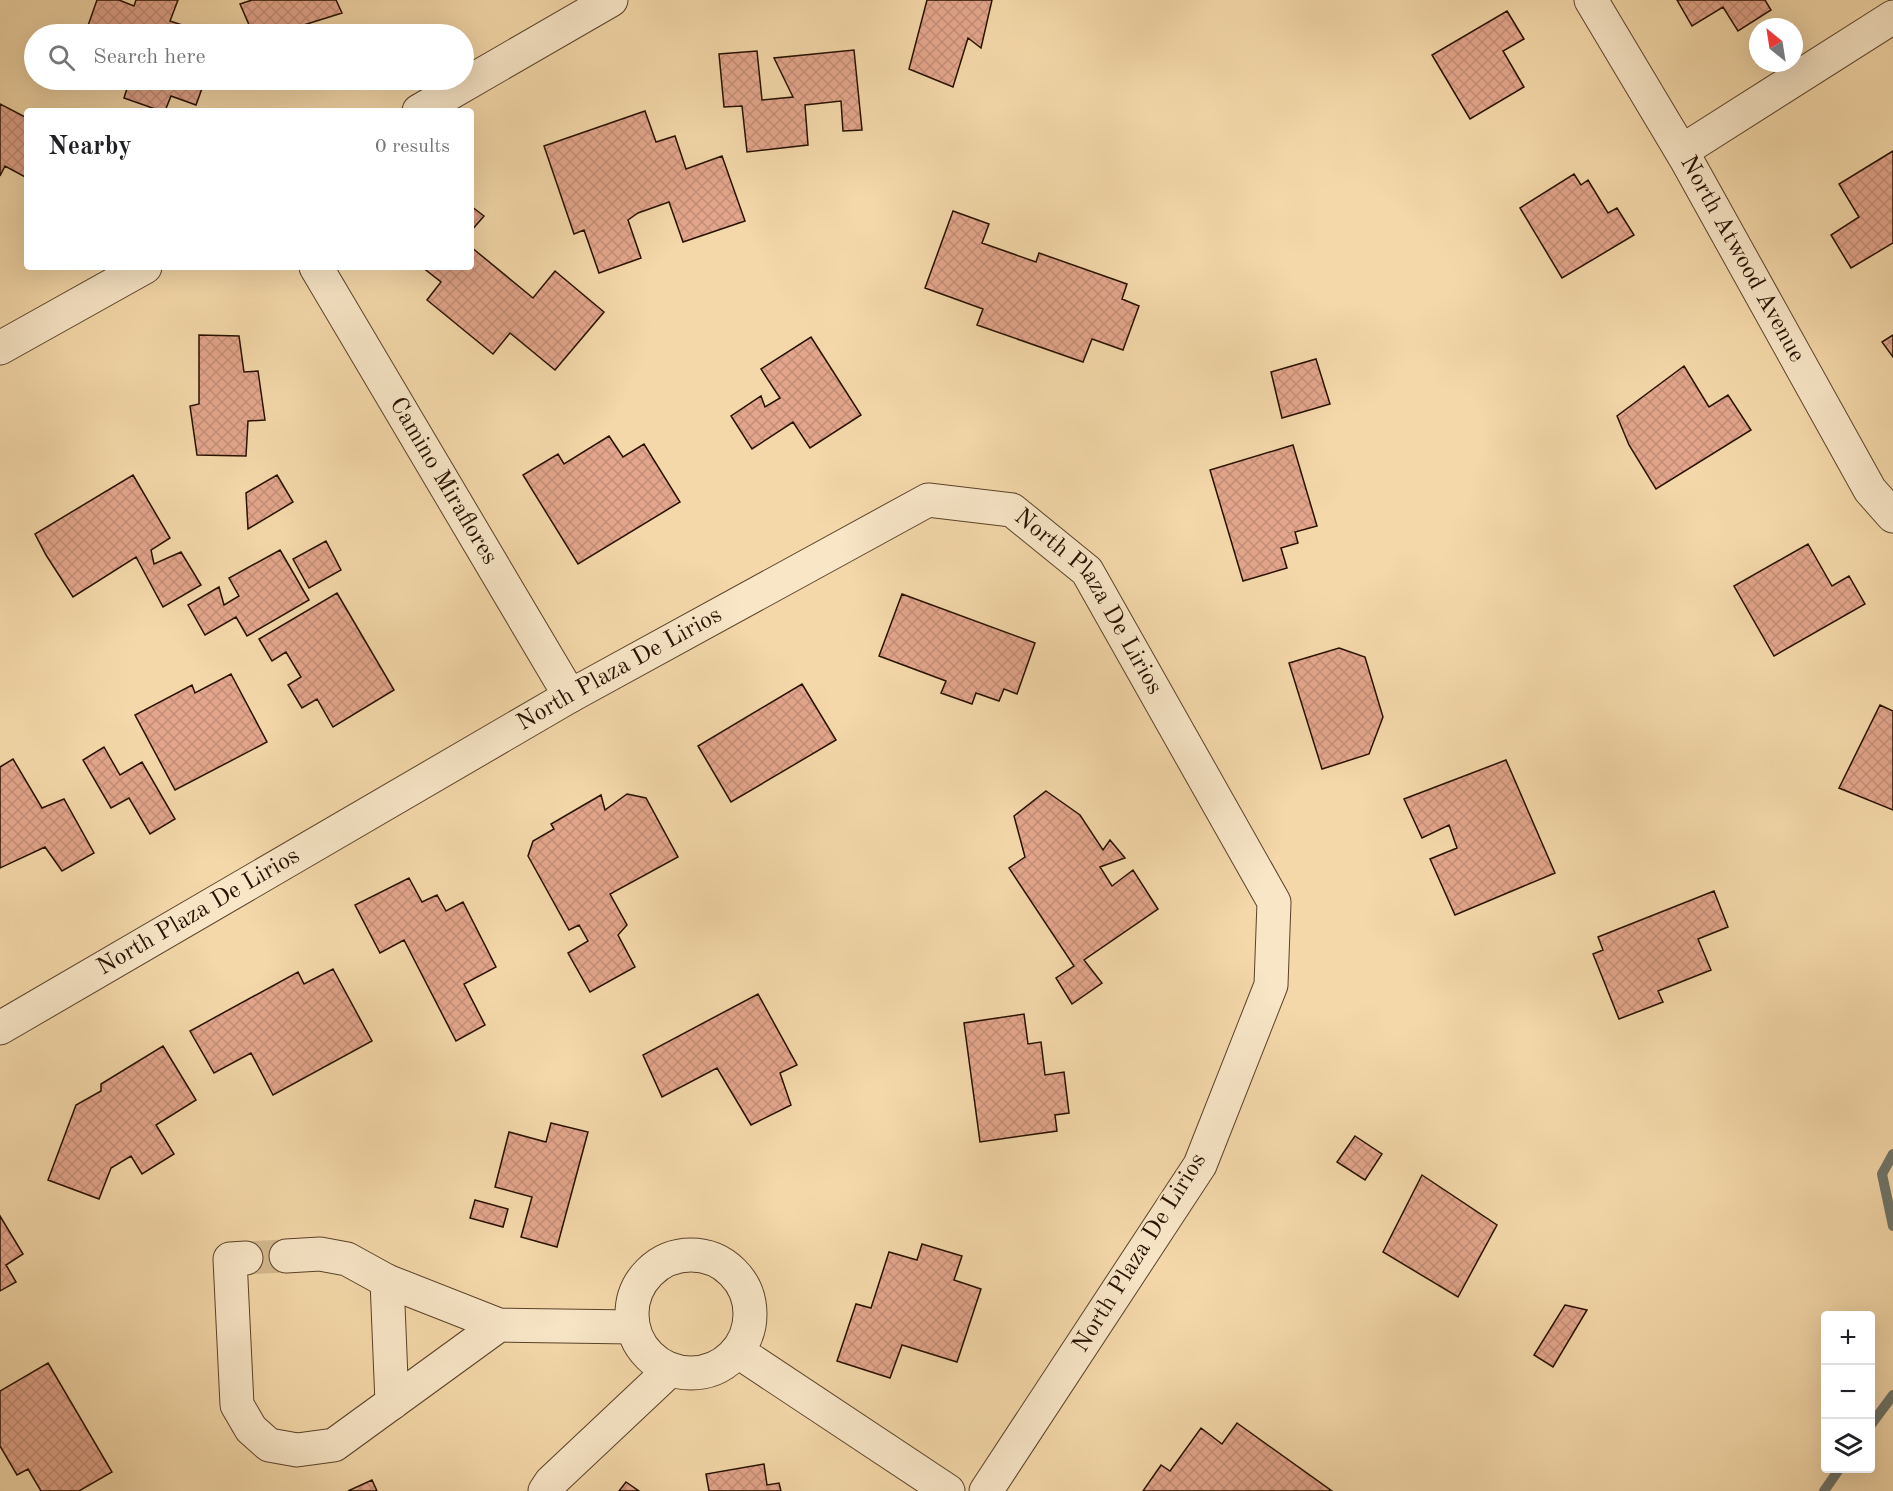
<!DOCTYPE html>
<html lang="en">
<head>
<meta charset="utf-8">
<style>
	body { margin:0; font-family:"Old Standard TT",serif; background:#f2f2f2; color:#202124 }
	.controls { position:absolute; right:18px; bottom:18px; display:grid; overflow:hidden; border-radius:6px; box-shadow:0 6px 24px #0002 }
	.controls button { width:54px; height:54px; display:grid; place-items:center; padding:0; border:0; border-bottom:2px solid #e0e0e0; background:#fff; color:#202124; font:30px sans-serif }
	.compass { position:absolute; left:1749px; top:18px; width:54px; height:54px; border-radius:50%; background:#fff; box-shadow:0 6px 24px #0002; rotate:330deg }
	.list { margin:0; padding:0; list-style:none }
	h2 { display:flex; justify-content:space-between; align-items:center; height:78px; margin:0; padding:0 24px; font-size:26px }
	h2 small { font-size:20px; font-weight:400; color:#757577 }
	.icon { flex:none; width:33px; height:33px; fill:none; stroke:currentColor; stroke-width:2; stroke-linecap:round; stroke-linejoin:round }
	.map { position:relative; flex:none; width:1893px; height:1491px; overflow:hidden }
	.search { position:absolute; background:#fff; box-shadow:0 6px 24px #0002; left:24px; top:24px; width:450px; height:66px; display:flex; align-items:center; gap:15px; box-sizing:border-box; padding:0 21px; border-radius:33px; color:#757577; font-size:22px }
	.panel { position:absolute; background:#fff; box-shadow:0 6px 24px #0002; left:24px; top:108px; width:450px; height:162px; border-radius:6px }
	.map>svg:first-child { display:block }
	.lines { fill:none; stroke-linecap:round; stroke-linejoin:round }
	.stream { stroke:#6f756b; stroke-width:10 }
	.building { fill:url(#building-cross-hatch); stroke:#271100; stroke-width:1.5 }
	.minor-tunnel { stroke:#d5ba90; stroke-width:33; stroke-dasharray:33 16; stroke-linecap:butt }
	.minor-casing { stroke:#5a432a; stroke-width:35 }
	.minor { stroke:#f8e6c7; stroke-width:33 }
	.labels { text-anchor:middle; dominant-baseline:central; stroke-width:4.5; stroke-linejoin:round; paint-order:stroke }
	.street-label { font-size:24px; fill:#271100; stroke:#f8e6c7 }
</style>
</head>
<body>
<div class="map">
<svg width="1893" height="1491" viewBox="0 0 1893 1491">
	<defs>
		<pattern id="building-cross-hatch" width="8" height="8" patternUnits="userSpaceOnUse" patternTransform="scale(1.5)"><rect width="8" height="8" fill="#e3a68c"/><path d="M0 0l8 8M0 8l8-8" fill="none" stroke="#c38e77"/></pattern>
	</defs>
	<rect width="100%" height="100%" fill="#f4d8a9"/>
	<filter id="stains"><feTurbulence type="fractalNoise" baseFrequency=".00333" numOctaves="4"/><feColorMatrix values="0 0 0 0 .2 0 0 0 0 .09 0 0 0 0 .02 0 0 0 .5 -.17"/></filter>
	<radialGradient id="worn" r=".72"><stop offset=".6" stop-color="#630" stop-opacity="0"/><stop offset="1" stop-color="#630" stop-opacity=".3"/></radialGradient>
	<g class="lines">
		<path class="stream" d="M1893 1154 1882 1174 1893 1226
			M1870 1426 1893 1395
			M1824 1491 1840 1468"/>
	</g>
	<path class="building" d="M97 0H119L134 6 136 0H178L170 21 182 25 178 34H85Z
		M252 0H336L342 13 275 34H253L240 4Z
		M927 0H992L981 48 968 38 953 87 909 69Z
		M1677 0H1765L1771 10 1738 31 1723 7 1692 26Z
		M1507 11 1524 39 1503 51 1524 87 1470 119 1432 55Z
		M854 50 862 130 843 131 841 101 805 105 808 145 747 152 742 106 724 107 719 54 757 51 762 100 793 97 774 58Z
		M121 80H205L196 105 171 96 165 111H161L124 98 129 82Z
		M0 104 27 118V178L5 166 0 176Z
		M645 111 656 142 675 136 686 169 722 156 745 221 683 242 669 202 638 213 628 220 641 258 599 273 584 230 574 234 544 146Z
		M1893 151V243L1851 268 1831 235 1859 217 1839 184Z
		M1574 174 1581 185 1588 180 1608 213 1617 208 1634 235 1562 278 1520 208Z
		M471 206 484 216 471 231Z
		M953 211 989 224 982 243 1036 262 1039 253 1127 284 1122 299 1139 306 1123 350 1092 339 1083 362 977 325 983 309 925 288Z
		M471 247 533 298 555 271 604 312 555 370 510 333 493 354 427 300 441 282 422 267H471Z
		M199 335 239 336 244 372 258 371 265 420 248 421 246 456 197 455 190 406 199 404Z
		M1893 335V357L1882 342Z
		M811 337 861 415 810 448 793 422 752 449 731 416 761 396 765 407 780 398 761 369Z
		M1316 359 1330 404 1282 418 1271 372Z
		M1684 366 1709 407 1728 395 1751 430 1656 489 1629 445 1617 416Z
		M609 436 623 457 644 444 680 502 578 564 523 475 558 454 564 464Z
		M1293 445 1317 526 1295 532 1298 543 1281 548 1287 568 1243 581 1210 470Z
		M133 475 170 538 151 550 154 564 181 552 201 585 163 607 136 557 73 597 46 555 35 534Z
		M277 475 293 502 248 529 246 493Z
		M326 541 341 570 309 588 293 559Z
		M1808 544 1832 586 1849 576 1865 604 1774 656 1734 586Z
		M280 550 309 600 247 636 236 617 205 635 188 605 219 587 224 605 239 596 229 578Z
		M337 593 394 690 333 727 317 699 302 708 288 685 301 677 286 652 272 661 259 639Z
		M902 594 1035 643 1017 694 1004 689 999 701 976 693 972 704 941 693 946 681 879 656Z
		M1339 648 1365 657 1383 717 1369 754 1322 769 1289 663Z
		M231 674 267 742 175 790 135 715 192 685 195 693Z
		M802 684 836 740 731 802 698 746Z
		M1880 705 1893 711V810L1839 788Z
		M104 747 120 775 142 762 175 819 150 834 129 798 111 808 83 760Z
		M13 759 42 808 64 799 94 853 62 871 45 847 0 868V767Z
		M1506 760 1555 873 1455 915 1430 859 1457 848 1449 825 1422 838 1404 799Z
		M1046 791 1080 815 1103 850 1110 840 1125 858 1100 867 1112 886 1133 870 1158 909 1084 960 1102 983 1072 1004 1056 978 1074 966 1009 868 1025 857 1014 816Z
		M627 794 646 798 678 857 610 894 627 925 618 935 635 967 590 992 568 953 588 941 579 925 569 930 528 856 533 841 554 829 551 824 601 795 605 810Z
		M409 878 422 902 437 895 446 911 463 902 496 967 464 984 485 1025 456 1041 404 940 380 953 355 905Z
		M1714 891 1728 927 1698 939 1711 970 1658 991 1663 1002 1619 1019 1593 954 1603 950 1598 937Z
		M333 969 372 1041 273 1095 251 1053 214 1073 190 1031 298 972 304 984Z
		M758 994 797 1065 780 1073 791 1105 751 1125 717 1068 662 1097 643 1055Z
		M1024 1014 1028 1044 1041 1042 1045 1075 1064 1072 1069 1113 1055 1115 1057 1131 980 1142 964 1023Z
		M163 1046 196 1100 156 1125 174 1154 142 1174 131 1156 111 1168 99 1199 48 1180 76 1105 101 1091V1084Z
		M551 1123 588 1132 557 1247 521 1237 532 1197 495 1187 509 1132 546 1142Z
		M1355 1136 1382 1154 1365 1180 1337 1162Z
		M1422 1175 1497 1225 1458 1297 1383 1252Z
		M475 1200 508 1209 503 1227 470 1218Z
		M0 1216 23 1254 6 1265 16 1282 0 1291Z
		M922 1244 962 1256 954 1280 981 1289 957 1362 902 1345 890 1378 837 1361 856 1304 871 1308 889 1252 917 1260Z
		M1565 1305 1587 1310 1553 1367 1534 1355Z
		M48 1363 112 1472 79 1491H41L28 1469 17 1475 0 1446V1391Z
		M1237 1423 1332 1491H1143L1161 1465 1170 1471 1201 1428 1222 1444Z
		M764 1464 767 1485 779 1483 781 1491H709L706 1474Z
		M372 1480 377 1491H348Z
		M626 1482 639 1491H619Z"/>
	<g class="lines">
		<path class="minor-tunnel" d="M246 1258 286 1256"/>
		<g class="minor-casing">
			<g id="minor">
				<path id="s1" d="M1591 0 1686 159 1870 490 1893 516"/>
				<path d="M419 111 611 0"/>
				<path d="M1682 151 1893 17"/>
				<path id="s2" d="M316 267 570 696"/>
				<path d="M0 348 145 267"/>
				<path id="s3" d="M0 1028 570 696 928 500 1012 510 1087 571 1274 902 1271 985 1200 1165 986 1491"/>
				<circle cx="691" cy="1314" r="59"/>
				<path d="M286 1256 320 1254 347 1259 387 1281 499 1325 633 1327"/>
				<path d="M246 1258 230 1259 237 1405 251 1429 269 1445 297 1450 334 1445 499 1325"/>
				<path d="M387 1281 392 1403"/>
				<path d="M737 1351 948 1491"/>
				<path d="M545 1491 551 1482 670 1370"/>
			</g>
		</g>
		<use href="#minor" class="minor"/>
	</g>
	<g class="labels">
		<g class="street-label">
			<text stroke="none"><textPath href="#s1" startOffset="300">North Atwood Avenue</textPath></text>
			<text stroke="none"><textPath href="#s2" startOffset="249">Camino Miraflores</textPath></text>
			<text stroke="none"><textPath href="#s3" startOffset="1274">North Plaza De Lirios</textPath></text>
			<text stroke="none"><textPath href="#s3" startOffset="716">North Plaza De Lirios</textPath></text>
			<text stroke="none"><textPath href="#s3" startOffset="230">North Plaza De Lirios</textPath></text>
			<text transform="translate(1140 1253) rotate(-58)">North Plaza De Lirios</text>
		</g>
	</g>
	<rect width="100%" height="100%" filter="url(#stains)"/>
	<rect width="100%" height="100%" fill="url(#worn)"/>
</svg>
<div class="controls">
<button>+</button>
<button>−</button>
<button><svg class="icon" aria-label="layers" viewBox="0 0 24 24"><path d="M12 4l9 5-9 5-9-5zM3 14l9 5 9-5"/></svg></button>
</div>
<svg class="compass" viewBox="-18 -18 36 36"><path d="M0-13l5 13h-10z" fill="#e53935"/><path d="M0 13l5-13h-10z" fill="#757577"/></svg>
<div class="search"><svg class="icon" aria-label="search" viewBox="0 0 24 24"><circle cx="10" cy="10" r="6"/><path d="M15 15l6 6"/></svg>Search here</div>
<section class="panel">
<h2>Nearby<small>0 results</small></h2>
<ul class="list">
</ul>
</section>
</div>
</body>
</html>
